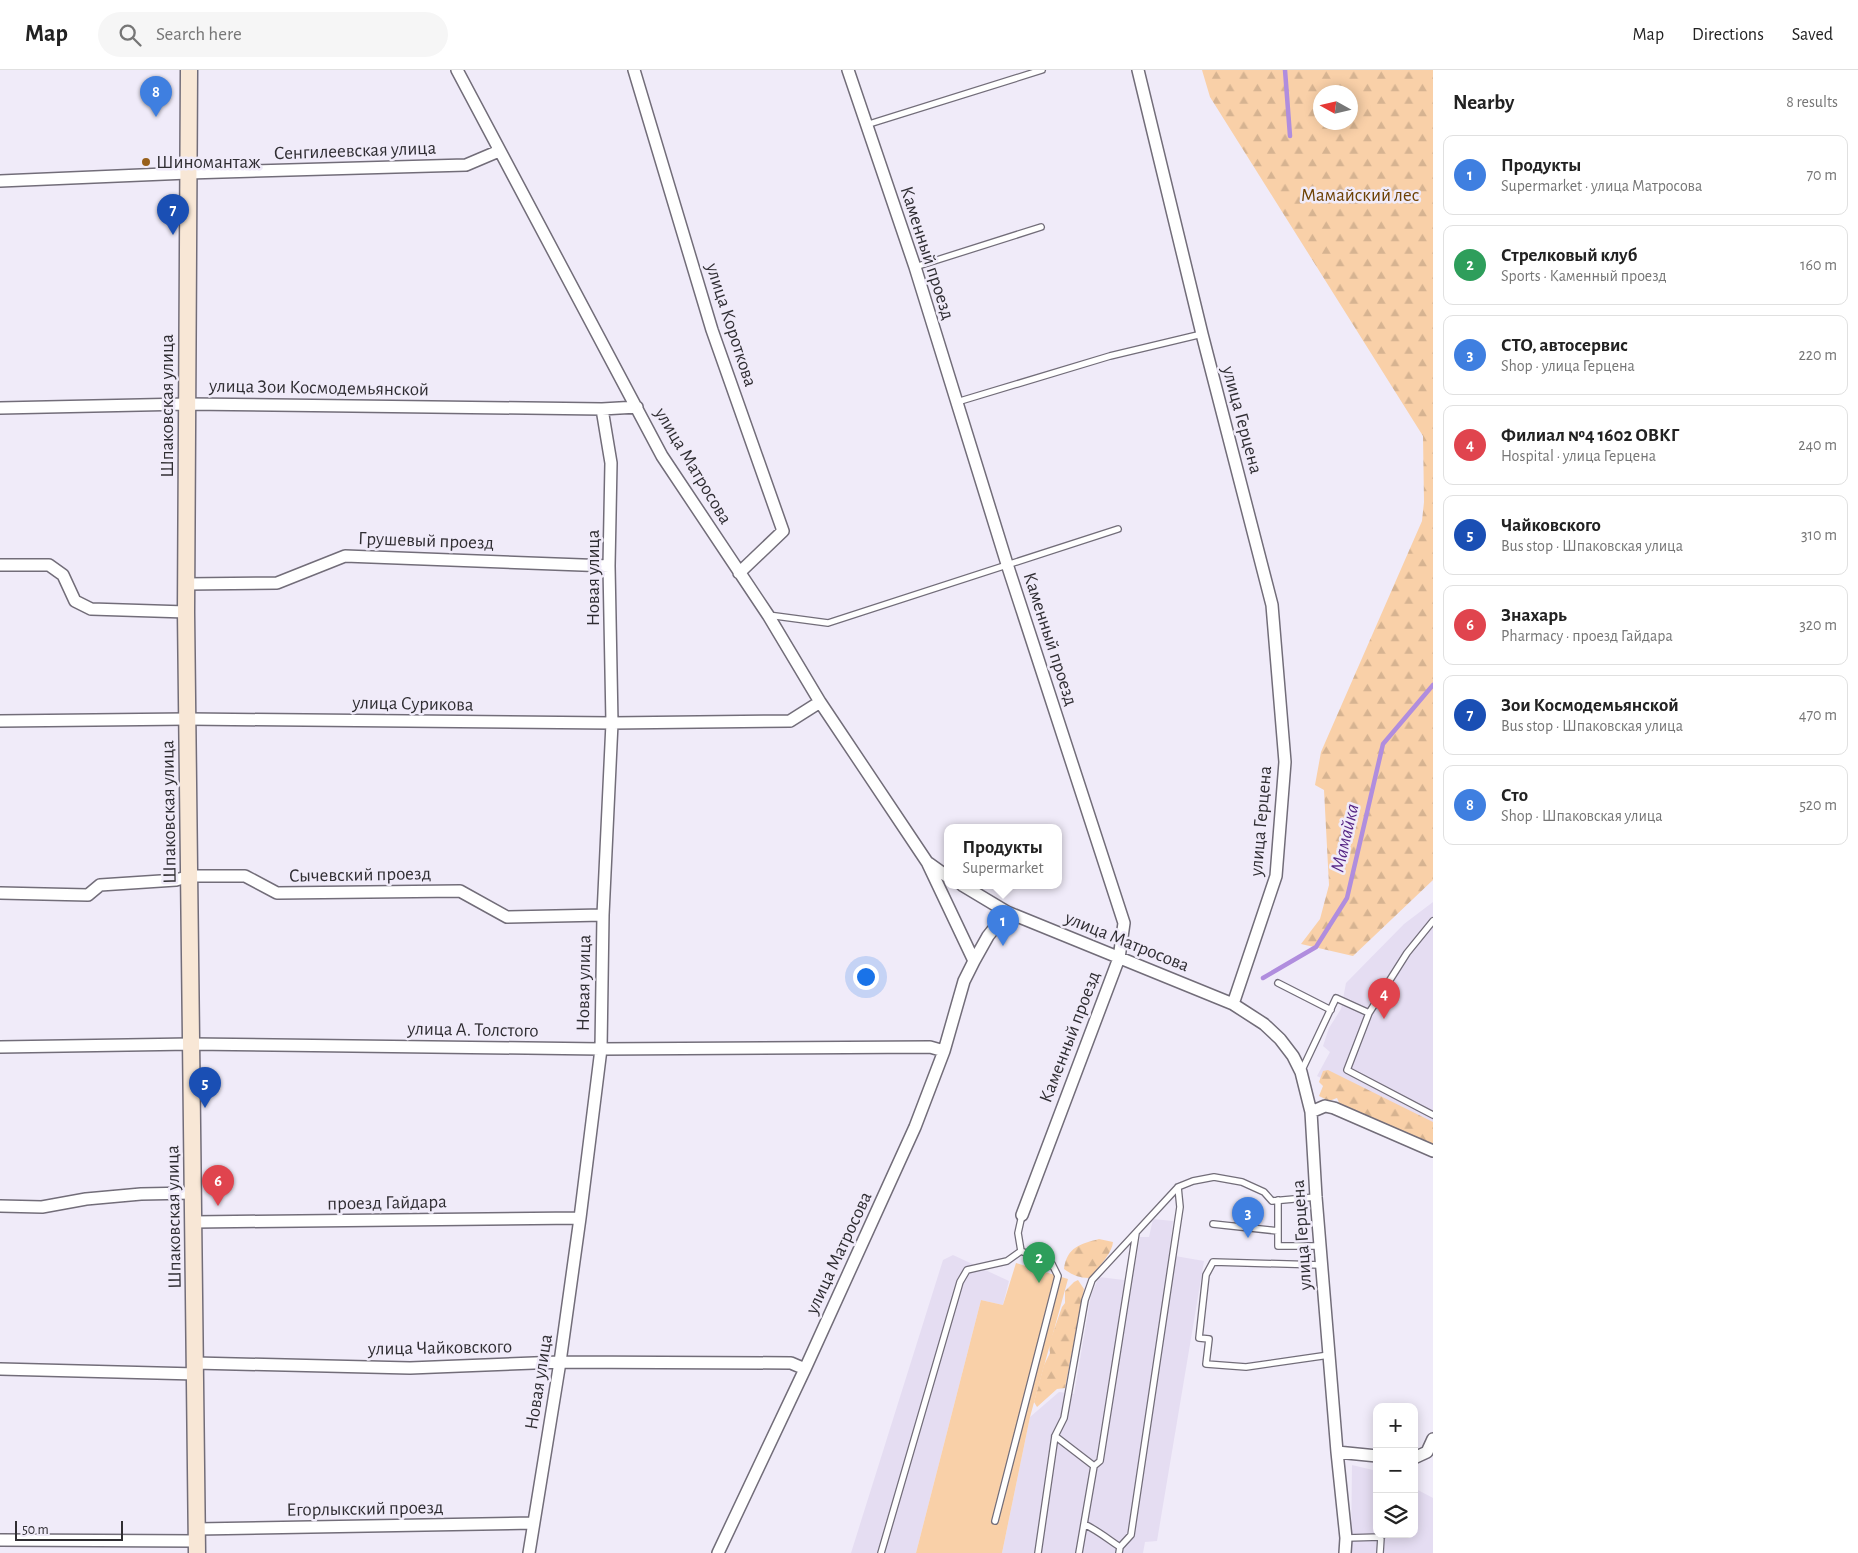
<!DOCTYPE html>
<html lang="en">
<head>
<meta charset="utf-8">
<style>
	body { margin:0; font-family:"Alegreya Sans",sans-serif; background:#f6f6f6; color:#222 }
	.controls { position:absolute; right:15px; bottom:15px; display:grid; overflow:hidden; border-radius:10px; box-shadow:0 2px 12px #0003 }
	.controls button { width:45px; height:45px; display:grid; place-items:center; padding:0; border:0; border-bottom:1px solid #e0e0e0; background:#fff; color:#222; font:25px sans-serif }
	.compass { position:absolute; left:1313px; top:15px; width:45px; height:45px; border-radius:50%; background:#fff; box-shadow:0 2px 12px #0003; rotate:278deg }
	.scale { position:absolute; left:15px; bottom:12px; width:108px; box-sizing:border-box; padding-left:5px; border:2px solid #302e33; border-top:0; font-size:14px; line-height:18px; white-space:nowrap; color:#302e33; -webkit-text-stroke:4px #f0ebf9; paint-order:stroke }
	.you { position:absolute; left:865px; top:906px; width:18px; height:18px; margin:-12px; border:4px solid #fff; border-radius:50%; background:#1a73e8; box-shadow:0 0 0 8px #1a73e833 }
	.badge { display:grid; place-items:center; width:32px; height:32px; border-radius:50%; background:#db2777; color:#fff; font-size:16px; font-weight:700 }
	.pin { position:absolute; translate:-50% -41px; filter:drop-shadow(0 1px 2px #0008) }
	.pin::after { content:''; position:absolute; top:26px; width:18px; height:15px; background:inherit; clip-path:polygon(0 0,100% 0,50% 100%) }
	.popup { position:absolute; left:944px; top:754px; width:118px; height:65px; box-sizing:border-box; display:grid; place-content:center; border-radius:10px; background:#fff; filter:drop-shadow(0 1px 4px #0005); font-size:16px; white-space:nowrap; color:#767676 }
	.popup b { font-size:19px; color:#222 }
	.popup::after { content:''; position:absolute; left:50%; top:100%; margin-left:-10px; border:10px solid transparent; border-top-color:#fff }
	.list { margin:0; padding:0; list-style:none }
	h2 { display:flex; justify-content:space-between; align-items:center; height:65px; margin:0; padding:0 20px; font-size:21px }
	h2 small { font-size:16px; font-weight:400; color:#767676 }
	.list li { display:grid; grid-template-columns:32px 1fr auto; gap:15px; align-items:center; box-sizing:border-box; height:80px; margin:0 10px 10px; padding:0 10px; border:1px solid #e0e0e0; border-radius:10px }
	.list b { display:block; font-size:19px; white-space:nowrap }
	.list p { margin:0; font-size:16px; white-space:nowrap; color:#767676 }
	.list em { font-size:16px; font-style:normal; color:#767676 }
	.icon { flex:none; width:28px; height:28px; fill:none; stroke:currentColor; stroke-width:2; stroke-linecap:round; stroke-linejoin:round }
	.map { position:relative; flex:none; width:1433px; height:1483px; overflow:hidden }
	header { display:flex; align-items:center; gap:30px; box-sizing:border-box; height:70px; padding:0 25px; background:#fff; border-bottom:1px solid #e0e0e0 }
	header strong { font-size:24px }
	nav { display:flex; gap:28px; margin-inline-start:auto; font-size:18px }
	.search { width:350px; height:45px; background:#f6f6f6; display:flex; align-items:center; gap:12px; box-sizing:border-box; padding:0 18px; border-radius:28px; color:#767676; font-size:19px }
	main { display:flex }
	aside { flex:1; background:#fff }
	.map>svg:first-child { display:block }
	.built { fill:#e5ddf2 }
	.forest { fill:url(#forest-firs); fill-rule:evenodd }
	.park { fill:#f9d0a8 }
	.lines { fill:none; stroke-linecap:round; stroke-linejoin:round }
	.stream { stroke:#b08dde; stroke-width:4.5 }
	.lane-casing { stroke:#726d79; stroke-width:8 }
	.street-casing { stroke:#726d79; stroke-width:14 }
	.secondary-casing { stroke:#726d79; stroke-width:19 }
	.lane { stroke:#fff; stroke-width:5.5 }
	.street { stroke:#fff; stroke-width:11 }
	.secondary { stroke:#f8e7d6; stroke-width:16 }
	.poi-dot { fill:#98601b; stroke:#f0ebf9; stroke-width:2 }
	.labels { text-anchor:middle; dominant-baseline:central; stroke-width:5; stroke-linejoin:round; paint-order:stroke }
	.street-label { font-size:19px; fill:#302e33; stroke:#f0ebf9 }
	.poi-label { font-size:19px; fill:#302e33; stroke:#f0ebf9; text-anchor:start }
	.park-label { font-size:19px; fill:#6c4003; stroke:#f0ebf9 }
	.water-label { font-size:20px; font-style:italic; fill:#582886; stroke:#f0ebf9 }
</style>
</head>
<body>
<header>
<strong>Map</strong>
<div class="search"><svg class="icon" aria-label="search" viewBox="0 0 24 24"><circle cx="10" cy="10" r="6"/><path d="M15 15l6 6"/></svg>Search here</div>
<nav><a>Map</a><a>Directions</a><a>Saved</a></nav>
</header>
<main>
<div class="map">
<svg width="1433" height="1483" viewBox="0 0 1433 1483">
	<defs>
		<pattern id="forest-firs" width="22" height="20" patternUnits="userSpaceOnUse" patternTransform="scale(1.25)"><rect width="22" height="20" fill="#f9d0a8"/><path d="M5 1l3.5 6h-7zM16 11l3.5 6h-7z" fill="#d6b391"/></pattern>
	</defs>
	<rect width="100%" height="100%" fill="#f0ebf9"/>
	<path class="built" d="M1433 832V1063L1317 1006 1330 982 1323 976 1329 958 1341 939 1346 913 1404 854Z
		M1153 1149 1173 1151 1169 1185 1204 1191 1157 1471 1145 1472 1143 1483H1002L1030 1347 1059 1322 1074 1324 1091 1225 1099 1207 1132 1211 1140 1167H1149Z
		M953 1185 1009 1211 1003 1235 981 1230 916 1483H851L943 1190Z
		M1352 1395 1377 1401V1464H1414V1418L1433 1428V1483H1351Z"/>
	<path class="forest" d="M1202 0H1433V810L1353 886 1301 874 1320 849 1329 815 1324 720 1315 715 1321 682 1422 451 1424 432 1423 366 1210 27ZM1350 22V52H1320V22Z
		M1328 1000 1433 1052V1075L1340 1035 1337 1028 1329 1031 1319 1026 1323 1016 1319 1012 1323 1001Z
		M1099 1169 1113 1172C1112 1184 1097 1199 1089 1208 1079 1208 1072 1205 1064 1199 1067 1177 1080 1174 1099 1169Z
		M1078 1210 1084 1219 1065 1318 1057 1319 1037 1337 1034 1332 1044 1295 1050 1283 1049 1274 1062 1237 1065 1233V1221L1074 1212Z"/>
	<path class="park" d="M1016 1193 1068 1209 1030 1347 1002 1483H916L981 1230 1003 1235Z"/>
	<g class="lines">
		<path class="stream" d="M1285 0 1290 66
			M1263 908 1316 877 1347 828 1383 674 1433 615"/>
		<g class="lane-casing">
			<path id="lane" d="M866 55 1042 0
				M915 197 1041 157
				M957 332 1110 286 1202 264
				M768 545 828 553 1118 459
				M1433 851 1407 883 1369 943 1347 1000 1433 1045
				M1278 913 1331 940
				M1301 1002 1336 928 1369 943
				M1278 1130V1176H1320
				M1213 1154 1278 1161
				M1321 1195 1213 1192 1206 1205 1199 1268 1209 1269 1206 1294 1246 1297 1329 1285
				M1055 1366 1094 1396 1084 1454C1097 1460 1108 1469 1120 1477
				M1094 1396 1100 1391 1136 1163
				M995 1451 1058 1206 1052 1194 1021 1181 1018 1163 1022 1145
				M1346 1468 1381 1467 1384 1464
				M881 1483 960 1212 967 1200 1007 1191 1021 1181
				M1038 1483 1055 1366 1064 1348 1085 1230 1092 1210 1178 1117 1193 1111 1214 1107 1242 1112 1264 1122 1272 1131 1316 1127
				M1079 1483 1084 1454
				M1119 1483 1120 1477 1131 1465 1180 1137 1178 1117
				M1380 1483 1381 1467"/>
		</g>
		<g class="street-casing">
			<path id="street" d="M457 0 662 386 768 545 820 632 927 792 948 807
				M634 0 712 260 783 461 739 503
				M848 0 915 197 1007 494 1124 853 1119 888 1022 1145
				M1138 0 1202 264 1272 535 1285 692 1276 806 1233 934 1264 954 1280 969 1293 986 1301 1002 1311 1042 1316 1127 1337 1382 1346 1468 1345 1483
				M0 111 188 103 466 95 499 81
				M0 338 187 334 602 339 637 337
				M0 495H49L63 505 75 531 91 539 186 542
				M186 514 277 513 345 486 609 496
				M0 651 188 649 612 653 790 651 820 632
				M962 815 1007 842 988 866 974 891
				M0 823 88 825 100 815 176 810 190 806H245L277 823 460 821 507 847 603 845
				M1007 842 1233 934
				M0 977 191 974 601 979 930 977 944 981
				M1311 1042 1325 1036 1334 1038 1433 1081
				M0 1136 42 1137 86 1129 141 1124 193 1123
				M194 1152 580 1148
				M195 1293 410 1298 560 1292 791 1293 805 1299
				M0 1299 196 1304
				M1337 1382 1377 1386
				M1414 1388 1427 1382 1433 1369
				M197 1459 533 1453
				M0 1470 197 1471
				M529 1483 560 1292 580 1148 601 979 603 845 612 653 609 496 611 393 602 339
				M718 1483 805 1299 915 1057 944 981 964 911 974 891 928 794"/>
		</g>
		<g class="secondary-casing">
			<path id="secondary" d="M189 0 186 542 197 1483"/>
		</g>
		<use href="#lane" class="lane"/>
		<use href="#street" class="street"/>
		<use href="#secondary" class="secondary"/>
	</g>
	<circle class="poi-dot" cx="146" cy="92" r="5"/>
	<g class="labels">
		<g class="street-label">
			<text transform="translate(355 81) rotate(-2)">Сенгилеевская улица</text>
			<text transform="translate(927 183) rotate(72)">Каменный проезд</text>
			<text transform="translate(731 255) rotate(72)">улица Короткова</text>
			<text transform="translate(319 318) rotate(1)">улица Зои Космодемьянской</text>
			<text transform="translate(167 336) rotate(-90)">Шпаковская улица</text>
			<text transform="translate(1242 350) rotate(75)">улица Герцена</text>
			<text transform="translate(693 396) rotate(59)">улица Матросова</text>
			<text transform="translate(426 471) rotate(2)">Грушевый проезд</text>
			<text transform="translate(593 508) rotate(-90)">Новая улица</text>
			<text transform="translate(1050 569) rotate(72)">Каменный проезд</text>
			<text transform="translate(413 634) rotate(1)">улица Сурикова</text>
			<text transform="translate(169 742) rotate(-91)">Шпаковская улица</text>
			<text transform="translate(1261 751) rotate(-85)">улица Герцена</text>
			<text transform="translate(360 805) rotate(-1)">Сычевский проезд</text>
			<text transform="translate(1127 872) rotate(22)">улица Матросова</text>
			<text transform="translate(584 913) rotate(-89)">Новая улица</text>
			<text transform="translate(473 960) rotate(1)">улица А. Толстого</text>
			<text transform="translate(1070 967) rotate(-69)">Каменный проезд</text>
			<text transform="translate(387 1133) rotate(-1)">проезд Гайдара</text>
			<text transform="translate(174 1147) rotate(-91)">Шпаковская улица</text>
			<text transform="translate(1302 1165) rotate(-94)">улица Герцена</text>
			<text transform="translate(839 1183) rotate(-65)">улица Матросова</text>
			<text transform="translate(440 1278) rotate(-1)">улица Чайковского</text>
			<text transform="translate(539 1312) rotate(-81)">Новая улица</text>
			<text transform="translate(365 1439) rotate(-1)">Егорлыкский проезд</text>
		</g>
		<g class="poi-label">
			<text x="156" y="92">Шиномантаж</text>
		</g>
		<g class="park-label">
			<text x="1360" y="125">Мамайский лес</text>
		</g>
		<g class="water-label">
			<text transform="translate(1345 768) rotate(-77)">Мамайка</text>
		</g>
	</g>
</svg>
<div class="controls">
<button>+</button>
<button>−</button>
<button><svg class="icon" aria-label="layers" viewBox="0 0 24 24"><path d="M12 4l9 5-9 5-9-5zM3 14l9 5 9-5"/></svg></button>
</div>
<svg class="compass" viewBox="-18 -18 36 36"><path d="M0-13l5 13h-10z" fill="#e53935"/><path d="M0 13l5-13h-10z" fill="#767676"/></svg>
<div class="scale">50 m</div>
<div class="you"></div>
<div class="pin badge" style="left:1003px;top:876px;background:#3f7fe0">1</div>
<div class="popup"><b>Продукты</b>Supermarket</div>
<div class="pin badge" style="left:1039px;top:1213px;background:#2e9e5b">2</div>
<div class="pin badge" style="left:1248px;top:1168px;background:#3f7fe0">3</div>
<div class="pin badge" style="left:1384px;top:949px;background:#e0444e">4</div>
<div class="pin badge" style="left:205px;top:1038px;background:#1a4fb4">5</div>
<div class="pin badge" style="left:218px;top:1136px;background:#e0444e">6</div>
<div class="pin badge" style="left:173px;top:165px;background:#1a4fb4">7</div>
<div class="pin badge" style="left:156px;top:47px;background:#3f7fe0">8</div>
</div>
<aside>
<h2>Nearby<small>8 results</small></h2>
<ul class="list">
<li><span class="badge" style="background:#3f7fe0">1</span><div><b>Продукты</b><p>Supermarket · улица Матросова</p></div><em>70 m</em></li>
<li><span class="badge" style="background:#2e9e5b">2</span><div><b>Стрелковый клуб</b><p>Sports · Каменный проезд</p></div><em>160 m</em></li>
<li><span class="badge" style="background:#3f7fe0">3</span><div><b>СТО, автосервис</b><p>Shop · улица Герцена</p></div><em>220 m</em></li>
<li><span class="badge" style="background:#e0444e">4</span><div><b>Филиал №4 1602 ОВКГ</b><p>Hospital · улица Герцена</p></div><em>240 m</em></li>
<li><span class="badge" style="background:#1a4fb4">5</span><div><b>Чайковского</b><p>Bus stop · Шпаковская улица</p></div><em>310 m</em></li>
<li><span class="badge" style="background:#e0444e">6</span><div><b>Знахарь</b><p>Pharmacy · проезд Гайдара</p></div><em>320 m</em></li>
<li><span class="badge" style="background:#1a4fb4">7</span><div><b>Зои Космодемьянской</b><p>Bus stop · Шпаковская улица</p></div><em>470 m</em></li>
<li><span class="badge" style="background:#3f7fe0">8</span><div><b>Сто</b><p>Shop · Шпаковская улица</p></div><em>520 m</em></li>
</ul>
</aside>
</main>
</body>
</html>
